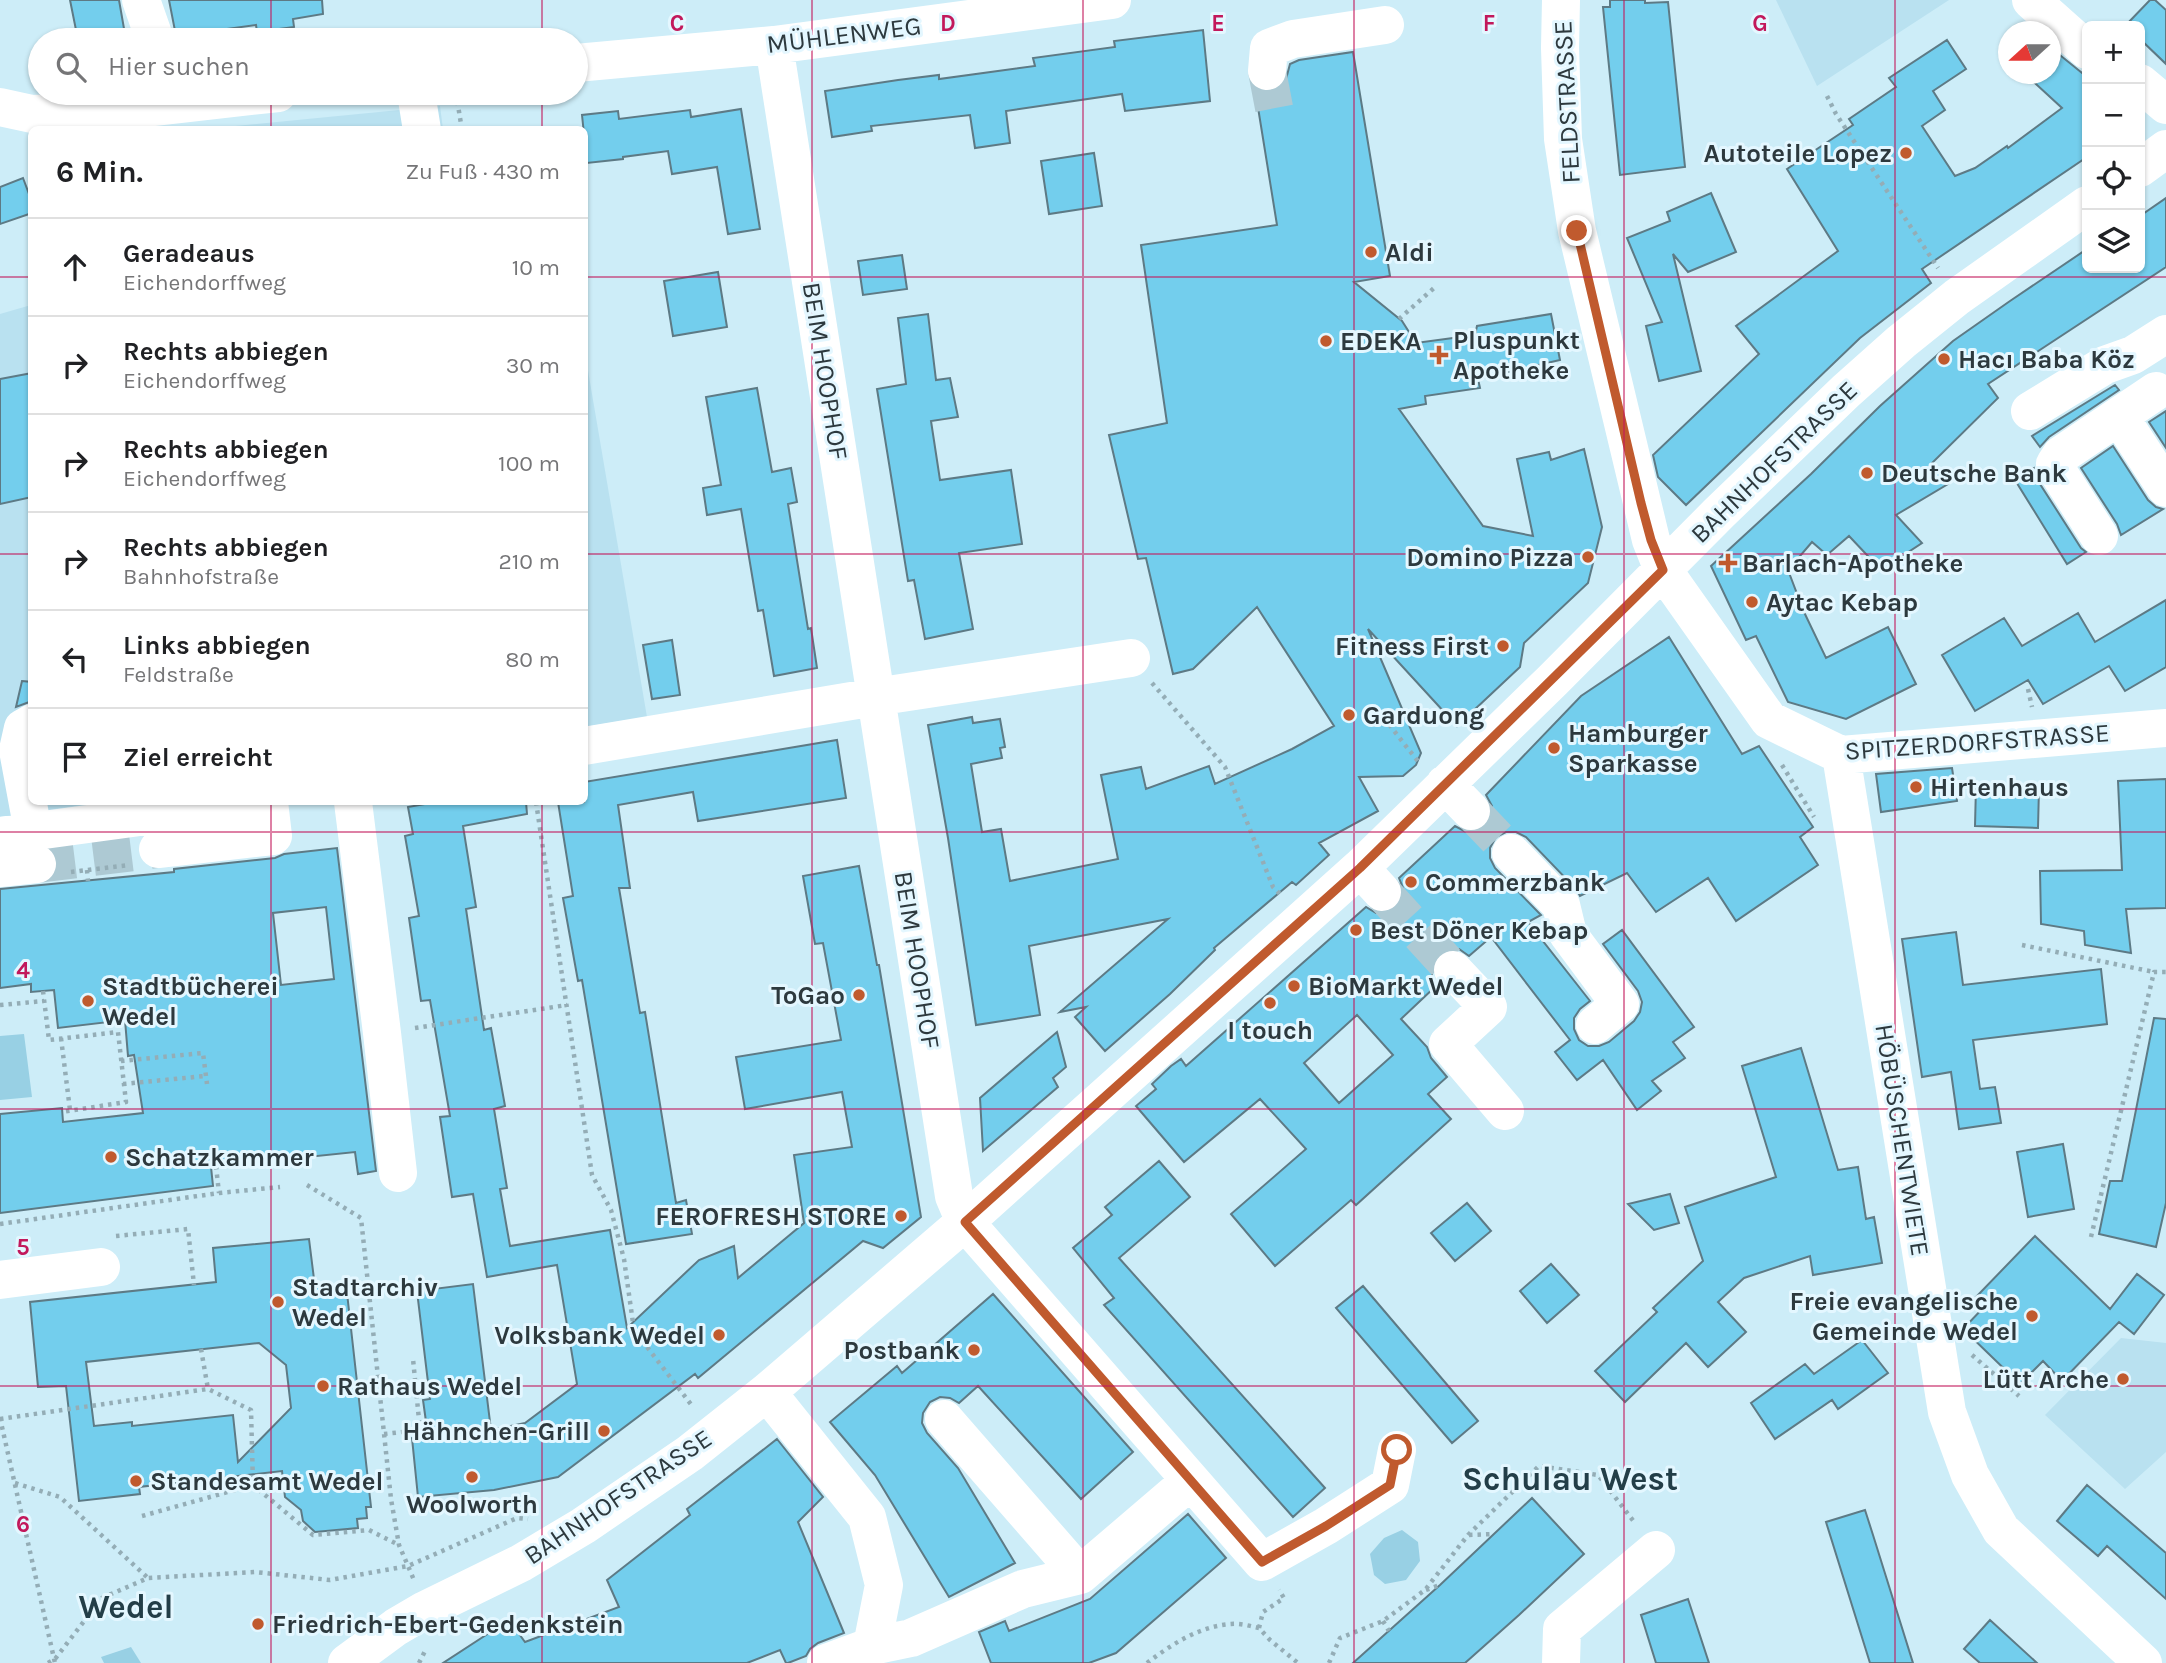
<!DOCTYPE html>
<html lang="de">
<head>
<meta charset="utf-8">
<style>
	body { margin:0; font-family:Karla,sans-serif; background:#f2f2f2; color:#202124 }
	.controls { position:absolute; right:21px; top:21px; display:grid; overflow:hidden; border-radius:10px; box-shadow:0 2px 5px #0004 }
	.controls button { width:63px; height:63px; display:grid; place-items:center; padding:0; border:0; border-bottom:2px solid #e0e0e0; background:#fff; color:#202124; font:35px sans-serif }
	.compass { position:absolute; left:1998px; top:21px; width:63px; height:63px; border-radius:50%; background:#fff; box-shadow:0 2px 5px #0004; rotate:249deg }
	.stop { position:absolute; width:21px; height:21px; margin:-16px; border:5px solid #c05a2e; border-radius:50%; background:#fff }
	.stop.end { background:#c05a2e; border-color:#fff; box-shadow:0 2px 7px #0008 }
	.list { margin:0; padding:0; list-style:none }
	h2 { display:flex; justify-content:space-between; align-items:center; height:91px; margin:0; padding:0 28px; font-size:30px }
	h2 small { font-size:23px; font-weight:400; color:#757577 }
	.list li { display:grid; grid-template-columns:46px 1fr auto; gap:21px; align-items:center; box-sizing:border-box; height:98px; padding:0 28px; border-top:2px solid #e0e0e0 }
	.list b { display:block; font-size:26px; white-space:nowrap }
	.list p { margin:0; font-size:23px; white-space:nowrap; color:#757577 }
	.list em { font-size:23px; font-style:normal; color:#757577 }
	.icon { flex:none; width:38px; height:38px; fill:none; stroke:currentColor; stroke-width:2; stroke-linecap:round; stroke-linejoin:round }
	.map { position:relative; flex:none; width:2166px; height:1663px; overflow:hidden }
	.search { position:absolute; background:#fff; box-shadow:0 2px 5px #0004; left:28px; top:28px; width:560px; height:77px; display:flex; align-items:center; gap:18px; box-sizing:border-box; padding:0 24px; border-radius:38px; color:#757577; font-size:26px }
	.panel { position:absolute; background:#fff; box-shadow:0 2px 5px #0004; left:28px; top:126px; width:560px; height:679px; border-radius:10px }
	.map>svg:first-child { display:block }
	.built { fill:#b9e1f0 }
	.green { fill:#98d0e4 }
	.building { fill:#73ceed; stroke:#5d7a85; stroke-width:2; fill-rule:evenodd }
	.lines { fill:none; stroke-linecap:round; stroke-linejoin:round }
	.minor-tunnel { stroke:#adc9d3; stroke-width:38; stroke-dasharray:38 19; stroke-linecap:butt }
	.path { stroke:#94adb6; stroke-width:4.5; stroke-dasharray:3.5 5; stroke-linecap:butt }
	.minor { stroke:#fff; stroke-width:38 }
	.route { stroke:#c05a2e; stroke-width:9 }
	.grid { fill:none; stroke:#c2185b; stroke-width:2; stroke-opacity:0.55 }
	.poi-dot { fill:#c05a2e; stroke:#e4f7ff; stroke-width:2.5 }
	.labels { text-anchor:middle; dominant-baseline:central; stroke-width:6; stroke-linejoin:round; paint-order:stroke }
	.street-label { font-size:26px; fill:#2d393e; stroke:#e4f7ff }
	.poi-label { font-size:26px; font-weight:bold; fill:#2d393e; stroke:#e4f7ff; text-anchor:start }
	.district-label { font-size:33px; font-weight:bold; fill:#233e48; stroke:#e4f7ff }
	.grid-label { font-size:23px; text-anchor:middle; font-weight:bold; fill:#c2185b; stroke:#e4f7ff; stroke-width:6; stroke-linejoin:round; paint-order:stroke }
</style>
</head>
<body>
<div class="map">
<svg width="2166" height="1663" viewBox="0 0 2166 1663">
	<rect width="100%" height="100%" fill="#cdedf8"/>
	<path class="built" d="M1776 0H1949L1817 86Z
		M440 106 443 129 194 130Z
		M31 305 32 802H103L0 817V314Z
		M584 347 647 717 584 727Z
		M2121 1338 2166 1343V1452L2125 1489 2045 1415Z"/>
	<path class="green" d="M24 1034 32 1097 0 1100V1036Z
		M1402 1530 1418 1542 1420 1561 1406 1580 1385 1584 1374 1575 1370 1554 1384 1538Z
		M131 1647 141 1663H104L101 1657Z"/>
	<path class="building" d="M70 0H119L126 40H78Z
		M169 0H322L323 14 293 19 294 27 257 32 256 25 176 36Z
		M1610 0H1645V3L1668 2 1685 167 1620 175 1603 7H1610Z
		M2150 0H2155L2166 10V64L2140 39V26L2126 25Z
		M1203 30 1210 101 1125 111 1122 94 1006 111 1010 143 975 148 970 115 871 126 872 131 832 137 825 91 898 80 939 75V79L1035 66 1033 58 1115 47 1114 41Z
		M1947 40 1966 69 1933 91 1945 110 1922 126 1955 176 1975 168 2007 146 2008 148 2062 108 2025 74H2050V47L2087 77V157L1922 269 1931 283 1860 338 1686 505 1658 477 1653 455 1759 354 1736 326 1838 251 1787 169 1853 125 1849 119 1896 87 1889 78Z
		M1353 52 1390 276 1354 282 1402 321 1416 343 1475 335 1477 326 1551 314 1560 360 1478 379 1480 388 1425 396 1426 404 1399 409 1483 526 1533 536 1517 459 1549 452 1551 460 1584 449 1602 527 1588 583 1524 643 1520 667 1457 726 1368 629 1421 753 1416 765 1403 776 1359 777 1378 811 1319 843 1329 855 1296 885 1292 882 1214 948 1215 950 1170 994 1105 1051 1075 1017 1086 1007 1060 1012 1168 919 1029 946 1040 1015 976 1025 948 838 928 725 972 717 973 723 1000 719 1005 747 1000 748 1002 758 971 764 982 832 1001 829 1010 881 1118 859 1101 775 1141 767 1146 789 1209 766 1215 784 1292 749 1334 726 1257 607 1193 669 1173 674 1146 558 1138 559 1109 435 1167 423 1141 245 1277 225 1255 89 1266 93 1277 90 1285 83 1290 64 1299 60Z
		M741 109 760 229 728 234 717 167 672 174 668 151 623 157V159L587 163 582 115 618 111 619 119 690 110 691 117Z
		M1094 153 1102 206 1049 214 1041 161Z
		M23 178 32 202V213L0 224V187Z
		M1711 193 1736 252 1688 272 1673 254 1701 371 1659 381 1646 326 1662 322 1627 238 1670 221 1667 212Z
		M2166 198V267L1988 384 1998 398 1931 464 1948 484 1896 515 1922 543 1881 570 1849 536 1827 555 1812 542 1788 570 1804 612 1826 658 1888 627 1916 684 1846 719 1788 702 1756 636 1746 640 1711 566 1811 474 1880 406 1953 341 2010 301 2087 249V268H2140V216Z
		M902 255 907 289 863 295 858 261Z
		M718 272 727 327 673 336 664 281Z
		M928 314 936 380 950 378 958 417 931 421 940 480 1011 470 1022 544 959 553 973 629 925 639 914 580 908 581 877 389 906 384 898 318Z
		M32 373V497L0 504V379Z
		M2115 385 2119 390 2049 437 2040 447 2032 436Z
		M757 388 772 472 791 468 797 502 788 504 808 629 811 628 817 668 774 676 763 610 758 611 741 509 707 515 703 488 721 485 706 397Z
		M2166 411V448L2149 422Z
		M2113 446 2148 500 2156 507 2163 509 2121 535 2117 524 2081 468Z
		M2034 468 2040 484 2081 548 2086 552 2067 564 2015 480Z
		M2166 600V667L2125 691 2109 666 2043 704 2028 680 1975 711 1942 655 2004 618 2022 646 2078 613 2095 642Z
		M1669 637 1742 754 1759 746 1813 827 1800 837 1818 865 1736 921 1708 878 1656 912 1627 873 1580 896 1577 890 1526 837 1516 832H1506L1496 837 1490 848V858L1495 868 1541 915 1528 922 1590 1001 1580 1009 1574 1018V1029L1579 1040 1588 1046H1599L1609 1042 1634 1021 1640 1012 1642 1002 1638 991 1603 944 1622 930 1694 1027 1673 1042 1685 1058 1652 1081 1661 1091 1637 1110 1603 1060 1577 1080 1555 1052 1570 1040 1491 937 1469 956 1459 949H1447L1438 955 1432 964V976L1437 985 1401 1019 1427 1047 1431 1058 1447 1077 1428 1094 1451 1119 1356 1205 1351 1200 1275 1266 1231 1214 1306 1149 1260 1099 1184 1162 1136 1106 1156 1089 1152 1084 1171 1066 1181 1059 1186 1066 1366 907 1376 913H1386L1396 909 1403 898V888L1399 878 1455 826 1466 832H1476L1486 827 1492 818V806L1486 795 1581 696ZM1357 1015 1393 1055 1339 1103 1304 1063Z
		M672 640 680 695 652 699 643 645Z
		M22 681 32 682V701L16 707Z
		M837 740 846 798 698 821 693 792 618 805 630 888H619L640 1013 645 1012 676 1203 686 1200 692 1234 626 1244 582 980 578 981 563 898 573 896 558 802H584V782Z
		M1952 768 1957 801 1881 812 1876 774Z
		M2166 779V908L2126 909 2131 953 2085 945 2084 931 2041 924 2040 871 2122 870 2118 781Z
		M1976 786 2039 788 2038 828 1975 826Z
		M436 802H526L527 814 463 826 476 907 466 909 484 1030 491 1028 505 1106 494 1109 507 1188 500 1189 510 1246 610 1230 627 1328 699 1260 734 1246 738 1278 804 1223 794 1155 852 1147 842 1092 745 1109 736 1057 841 1040 823 943 815 944 803 876 859 866 877 965H879L921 1217 883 1248 863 1241 698 1378 695 1374 558 1477 494 1490 418 1497 412 1438 428 1436 423 1400 430 1399 417 1291 473 1284 491 1430 525 1423 577 1384 557 1265 487 1277 473 1194 452 1197 440 1117 450 1116 430 1000 421 1001 409 918 419 916 405 836 413 834 408 807Z
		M337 848 376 1171 358 1174 355 1152 211 1167 213 1186 0 1213V1114L62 1108 63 1122 143 1113 134 1055 128 1056 125 1020 58 1028 54 990 31 992V984L0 988V889L174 872V869L275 858 284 854ZM326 907 334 979 281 985 273 913Z
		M1956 932 1963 985 2101 969 2107 1024 1973 1040 1980 1089 1995 1087 2001 1123 1959 1129 1951 1072 1922 1077 1902 939Z
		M2154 1018 2166 1019V1203L2156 1247 2099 1234 2110 1181H2122Z
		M1057 1032 1066 1067 1053 1078 1058 1087 983 1151 980 1098Z
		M1801 1048 1838 1170 1858 1167 1866 1219 1874 1217 1882 1263 1813 1275 1810 1256 1744 1278 1718 1302 1746 1332 1708 1367 1686 1343 1625 1402 1595 1371 1657 1312 1653 1308 1703 1261 1685 1207 1776 1177 1742 1066Z
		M2063 1144 2074 1209 2028 1217 2017 1152Z
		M1159 1161 1190 1197 1119 1258 1325 1488 1293 1517 1104 1305 1114 1298 1073 1248 1112 1215 1105 1207Z
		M1670 1194 1679 1223 1654 1230 1628 1204Z
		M1467 1203 1491 1231 1455 1261 1431 1233Z
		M2035 1236 2110 1309 2137 1274 2164 1295 2134 1334 2119 1322 2062 1381 2043 1361 2020 1384 1963 1329 1985 1306 1976 1297Z
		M309 1239 315 1287 346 1284 371 1507H366L367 1518 357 1519 358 1528 315 1532 303 1521 301 1510 285 1497 282 1471 139 1487 140 1494 79 1501 66 1386 38 1387 30 1302 216 1282 213 1248ZM259 1343 286 1365 291 1408 238 1462 233 1415 132 1426V1422L94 1426 86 1362Z
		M1551 1264 1579 1295 1547 1323 1520 1291Z
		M1363 1286 1478 1421 1452 1443 1336 1308Z
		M993 1294 1133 1452 1081 1499 978 1386 959 1403 950 1398 940 1397 930 1402 923 1413 922 1423 927 1433 958 1468 1015 1563 949 1597 875 1475 830 1422 897 1366 902 1373Z
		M1862 1340 1888 1373 1838 1409 1832 1400 1775 1439 1751 1403 1805 1364 1814 1374Z
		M777 1439 823 1497 798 1522 844 1633 818 1643 810 1649 806 1656 788 1663H786L780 1650 747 1663H443L509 1620 525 1642 619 1607 607 1580 690 1515 687 1509Z
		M2087 1485 2166 1553V1599L2107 1546 2098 1556 2057 1521Z
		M1532 1498 1584 1554 1519 1615 1465 1663H1353L1440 1585Z
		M1865 1510 1873 1535 1913 1663H1870L1826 1522Z
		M1188 1514 1226 1558 1116 1653 1089 1663H991L979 1632 1005 1621 1009 1631 1090 1599Z
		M1688 1599 1709 1663H1656L1641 1615Z
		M1990 1620 2037 1663H1980L1964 1649Z"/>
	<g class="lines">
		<path class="minor-tunnel" d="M1267 71 1277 123
			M1471 811 1511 853
			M37 864 158 849
			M1382 892 1453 970"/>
		<path class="path" d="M456 93 462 130
			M1827 96 1836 114 1938 268
			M1399 319 1434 288
			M1152 683 1225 767 1273 887 1280 894
			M2028 689 2032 707
			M1384 718 1420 764
			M1782 765 1814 817
			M536 802 592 1175 611 1210 624 1259 634 1330 693 1407
			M87 870 88 881
			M71 872 130 865
			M2022 945 2154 972
			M43 991 49 1040 118 1032 126 1102 62 1112
			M0 1005 44 1001
			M415 1028 567 1005
			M61 1038 70 1110
			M121 1061 203 1053 207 1084
			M123 1084 205 1076
			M216 1166 219 1193
			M307 1185 361 1218 391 1499 399 1545 414 1580
			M0 1224 219 1193 280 1187
			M116 1236 188 1229 194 1285
			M2091 1237 2154 972H2166
			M201 1349 208 1389
			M1972 1355 2019 1396
			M0 1418 55 1663
			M0 1419 208 1389 251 1410 253 1485 313 1535 369 1530 399 1545
			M384 1434 420 1430 413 1359
			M15 1483 60 1497 148 1578
			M142 1516 253 1485
			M1469 1535 1494 1534
			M1426 1590 1440 1585
			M1383 1621 1389 1631
			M1259 1628 1263 1612 1284 1598 1279 1590
			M48 1663 55 1659 102 1598 148 1578 255 1572 330 1580 408 1566 517 1518 528 1519
			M419 1663 425 1651
			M1147 1663C1172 1644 1200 1626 1231 1624 1240 1623 1250 1626 1259 1628L1270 1640 1298 1663
			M1329 1663 1340 1638 1383 1621 1425 1590 1468 1535 1539 1466 1598 1475 1635 1523"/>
		<path class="minor" d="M141 0 155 40
			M1561 0 1560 48 1563 139 1577 231 1651 540 1663 570 1769 720 1841 755 2166 728
			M2031 0 2087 50
			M774 45 954 1196 965 1222 1262 1562 1326 1526 1390 1485 1397 1450
			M576 63 774 45 1112 0
			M1267 71 1269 48 1293 39 1385 25
			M2140 83 2166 105
			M416 93 422 130
			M0 107 32 114 127 110 278 93
			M2140 168 2166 149
			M2030 411 2105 365 2133 355 2166 334
			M2119 416 2166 488
			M2099 536 2058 472 2055 464 2061 455 2156 391
			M32 723 23 728 18 750 33 831
			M584 746 875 697 1131 658
			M1841 755 1947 1412 1970 1475 2001 1530 2143 1663
			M1445 784 1471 811
			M353 802 382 1033 398 1173
			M0 836 250 802
			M158 849 273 836 269 802
			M1511 853 1561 905 1568 934 1620 1004 1595 1025
			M0 868 37 864
			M1360 868 1382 892
			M1453 970 1488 1007 1448 1044 1505 1111
			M0 1280 101 1267
			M767 1392 867 1517 884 1585 872 1646
			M944 1419 1080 1575 1190 1481
			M347 1663 396 1627 425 1610 521 1563 583 1526 690 1453 767 1392 965 1222 1360 868 1553 680 1719 513 1846 391 1901 342 1957 297 2087 205
			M826 1663 872 1646 911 1638 1023 1589 1080 1575
			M1561 1663 1562 1629 1656 1550"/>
	</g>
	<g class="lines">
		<path class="route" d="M1397 1450 1390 1485 1326 1526 1262 1562 965 1222 1360 868 1663 570 1651 540 1641 503 1577 231"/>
	</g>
	<path class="grid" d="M271 0V40M542 0V40M812 0V1663M1083 0V1663M1354 0V1663M1624 0V1663M1895 0V1663M271 93V130M542 93V130M0 277H32M584 277H2166M0 554H32M584 554H2166M271 802V1663M542 802V1663M0 832H2166M0 1109H2166M0 1386H2166"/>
	<g class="poi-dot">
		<circle cx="1906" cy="153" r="7"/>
		<circle cx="1371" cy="252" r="7"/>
		<circle cx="1326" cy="341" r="7"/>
		<path d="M1435.5 344.5h7v7h7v7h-7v7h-7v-7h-7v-7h7z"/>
		<circle cx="1944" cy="359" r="7"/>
		<circle cx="1867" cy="473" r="7"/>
		<circle cx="1588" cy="557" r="7"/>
		<path d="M1724.5 552.5h7v7h7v7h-7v7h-7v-7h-7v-7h7z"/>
		<circle cx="1752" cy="602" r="7"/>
		<circle cx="1503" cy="646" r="7"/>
		<circle cx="1349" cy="715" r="7"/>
		<circle cx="1554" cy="748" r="7"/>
		<circle cx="1916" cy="787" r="7"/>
		<circle cx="1411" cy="882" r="7"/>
		<circle cx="1356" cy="930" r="7"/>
		<circle cx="1294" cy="986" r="7"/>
		<circle cx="859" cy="995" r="7"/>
		<circle cx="88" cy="1001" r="7"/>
		<circle cx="1270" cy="1003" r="7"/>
		<circle cx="111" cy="1157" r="7"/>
		<circle cx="901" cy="1216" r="7"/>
		<circle cx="278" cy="1302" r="7"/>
		<circle cx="2032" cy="1316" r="7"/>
		<circle cx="719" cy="1335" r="7"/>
		<circle cx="974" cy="1350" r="7"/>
		<circle cx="2123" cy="1379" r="7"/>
		<circle cx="323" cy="1386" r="7"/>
		<circle cx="604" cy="1431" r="7"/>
		<circle cx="472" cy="1477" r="7"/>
		<circle cx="136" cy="1481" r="7"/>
		<circle cx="258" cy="1624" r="7"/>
	</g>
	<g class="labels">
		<g class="street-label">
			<text transform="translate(844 35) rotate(-7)">MÜHLENWEG</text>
			<text transform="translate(1567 102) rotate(-93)">FELDSTRASSE</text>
			<text transform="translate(825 371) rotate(81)">BEIM HOOPHOF</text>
			<text transform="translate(1774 462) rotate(-44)">BAHNHOFSTRASSE</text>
			<text transform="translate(1977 742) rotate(-4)">SPITZERDORFSTRASSE</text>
			<text transform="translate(917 960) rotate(81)">BEIM HOOPHOF</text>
			<text transform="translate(1902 1140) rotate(81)">HÖBÜSCHENTWIETE</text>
			<text transform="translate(618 1497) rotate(-34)">BAHNHOFSTRASSE</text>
		</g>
		<g class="poi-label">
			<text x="1892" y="153" text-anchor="end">Autoteile Lopez</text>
			<text x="1385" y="252">Aldi</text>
			<text x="1453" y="340">Pluspunkt<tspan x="1453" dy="30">Apotheke</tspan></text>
			<text x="1340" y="341">EDEKA</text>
			<text x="1958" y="359">Hacı Baba Köz</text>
			<text x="1881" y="473">Deutsche Bank</text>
			<text x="1574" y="557" text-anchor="end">Domino Pizza</text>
			<text x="1742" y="563">Barlach-Apotheke</text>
			<text x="1766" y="602">Aytac Kebap</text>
			<text x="1489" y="646" text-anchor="end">Fitness First</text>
			<text x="1363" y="715">Garduong</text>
			<text x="1568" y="733">Hamburger<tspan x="1568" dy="30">Sparkasse</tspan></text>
			<text x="1930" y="787">Hirtenhaus</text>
			<text x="1425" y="882">Commerzbank</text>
			<text x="1370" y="930">Best Döner Kebap</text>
			<text x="102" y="986">Stadtbücherei<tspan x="102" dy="30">Wedel</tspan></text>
			<text x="1308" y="986">BioMarkt Wedel</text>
			<text x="845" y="995" text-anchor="end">ToGao</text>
			<text x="1270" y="1030" text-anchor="middle">I touch</text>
			<text x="125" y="1157">Schatzkammer</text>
			<text x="887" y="1216" text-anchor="end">FEROFRESH STORE</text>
			<text x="292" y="1287">Stadtarchiv<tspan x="292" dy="30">Wedel</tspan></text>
			<text x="2018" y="1301" text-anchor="end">Freie evangelische<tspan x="2018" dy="30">Gemeinde Wedel</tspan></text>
			<text x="705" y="1335" text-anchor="end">Volksbank Wedel</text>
			<text x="960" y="1350" text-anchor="end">Postbank</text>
			<text x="2109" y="1379" text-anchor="end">Lütt Arche</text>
			<text x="337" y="1386">Rathaus Wedel</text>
			<text x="590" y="1431" text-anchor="end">Hähnchen-Grill</text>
			<text x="150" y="1481">Standesamt Wedel</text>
			<text x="472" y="1504" text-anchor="middle">Woolworth</text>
			<text x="272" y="1624">Friedrich-Ebert-Gedenkstein</text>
		</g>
		<g class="district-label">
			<text x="1570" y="1479">Schulau West</text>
			<text x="126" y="1607">Wedel</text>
		</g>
	</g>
	<g class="grid-label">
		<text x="677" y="31">C</text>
		<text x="948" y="31">D</text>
		<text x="1218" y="31">E</text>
		<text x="1489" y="31">F</text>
		<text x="1760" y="31">G</text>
		<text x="23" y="978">4</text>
		<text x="23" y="1255">5</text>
		<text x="23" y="1532">6</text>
	</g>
</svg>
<div class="controls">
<button>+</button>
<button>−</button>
<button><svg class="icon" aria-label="locate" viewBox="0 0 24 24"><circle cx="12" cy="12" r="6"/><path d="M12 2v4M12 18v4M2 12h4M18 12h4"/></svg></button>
<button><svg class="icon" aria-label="layers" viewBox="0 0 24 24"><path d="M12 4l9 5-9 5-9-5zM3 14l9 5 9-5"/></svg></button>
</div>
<svg class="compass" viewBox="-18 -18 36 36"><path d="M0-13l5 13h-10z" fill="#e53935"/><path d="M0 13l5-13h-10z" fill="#757577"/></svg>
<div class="stop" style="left:1397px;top:1450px"></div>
<div class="stop end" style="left:1577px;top:231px"></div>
<div class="search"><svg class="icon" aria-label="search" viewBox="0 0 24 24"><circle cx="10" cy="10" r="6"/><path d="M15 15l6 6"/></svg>Hier suchen</div>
<section class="panel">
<h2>6 Min.<small>Zu Fuß · 430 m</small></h2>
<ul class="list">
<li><svg class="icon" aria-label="ahead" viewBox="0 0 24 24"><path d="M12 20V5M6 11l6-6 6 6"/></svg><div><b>Geradeaus</b><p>Eichendorffweg</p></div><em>10 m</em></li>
<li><svg class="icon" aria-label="right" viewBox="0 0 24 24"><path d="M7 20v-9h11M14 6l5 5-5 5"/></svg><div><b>Rechts abbiegen</b><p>Eichendorffweg</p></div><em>30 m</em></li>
<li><svg class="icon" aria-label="right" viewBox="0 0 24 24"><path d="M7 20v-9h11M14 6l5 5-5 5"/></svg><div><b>Rechts abbiegen</b><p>Eichendorffweg</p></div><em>100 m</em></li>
<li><svg class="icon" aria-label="right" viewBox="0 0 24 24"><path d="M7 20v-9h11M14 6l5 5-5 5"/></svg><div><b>Rechts abbiegen</b><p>Bahnhofstraße</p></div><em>210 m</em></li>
<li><svg class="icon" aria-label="left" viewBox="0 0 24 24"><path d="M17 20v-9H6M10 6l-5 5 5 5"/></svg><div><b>Links abbiegen</b><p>Feldstraße</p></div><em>80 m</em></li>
<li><svg class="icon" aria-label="arrive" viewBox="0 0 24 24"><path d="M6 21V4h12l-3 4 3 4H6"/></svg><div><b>Ziel erreicht</b></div></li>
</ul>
</section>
</div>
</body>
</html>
